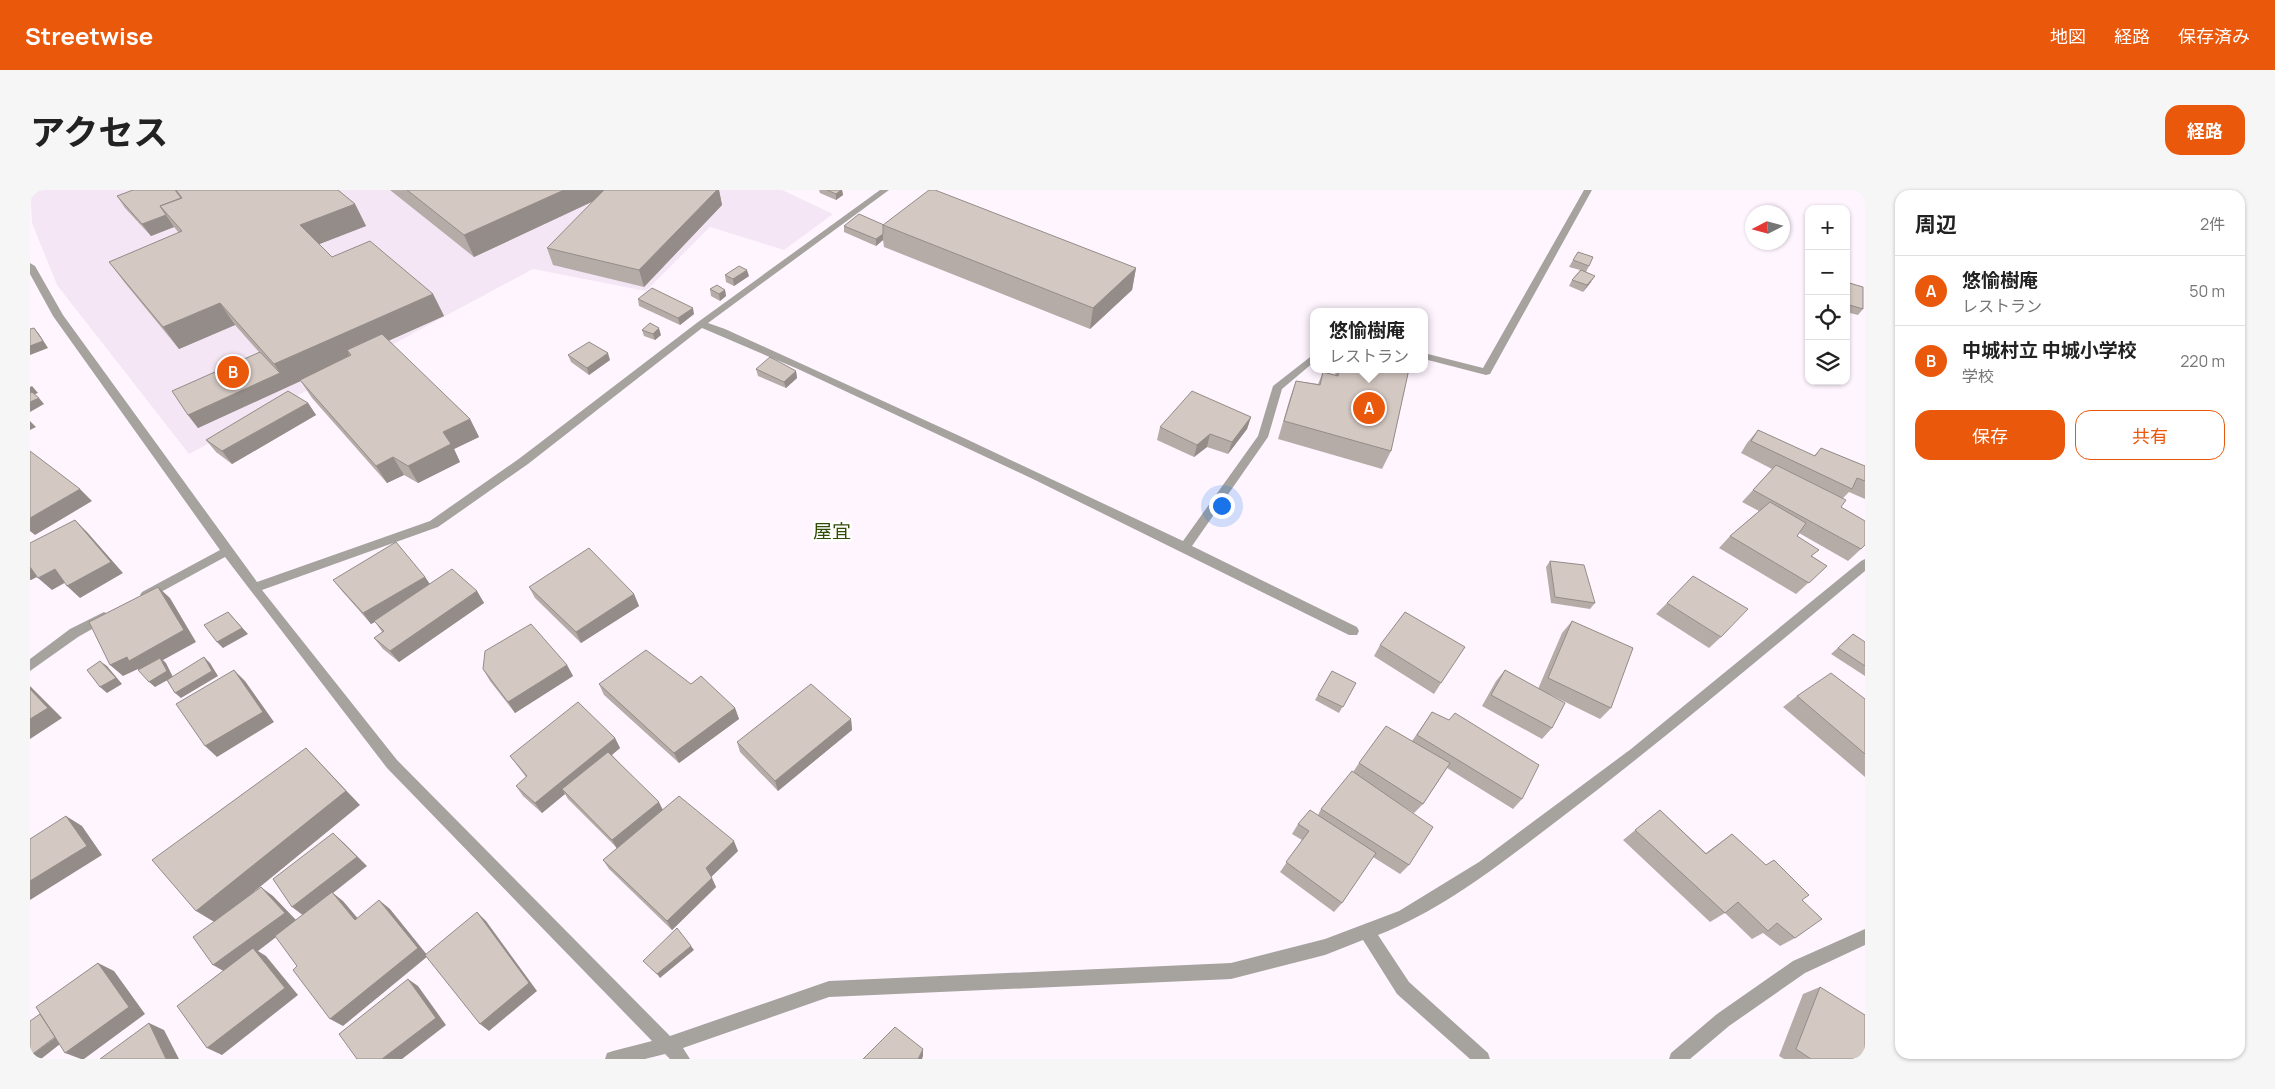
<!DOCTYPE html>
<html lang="ja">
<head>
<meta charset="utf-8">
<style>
	body { margin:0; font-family:Manrope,"Noto Sans JP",sans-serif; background:#f6f6f6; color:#222 }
	.controls { position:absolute; right:15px; top:15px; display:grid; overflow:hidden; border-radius:10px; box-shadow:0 1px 4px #0004 }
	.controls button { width:45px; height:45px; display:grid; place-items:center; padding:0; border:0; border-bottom:1px solid #e0e0e0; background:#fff; color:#222; font:25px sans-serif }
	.compass { position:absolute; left:1715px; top:15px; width:45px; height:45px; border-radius:50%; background:#fff; box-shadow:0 1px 4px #0004; rotate:264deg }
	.you { position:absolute; left:1191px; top:315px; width:18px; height:18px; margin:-12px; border:4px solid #fff; border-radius:50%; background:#1a73e8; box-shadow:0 0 0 8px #1a73e833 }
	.badge { display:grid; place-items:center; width:32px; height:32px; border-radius:50%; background:#ea580c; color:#fff; font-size:16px; font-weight:700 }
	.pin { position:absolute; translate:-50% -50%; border:2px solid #fff; box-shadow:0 1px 5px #0006 }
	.popup { position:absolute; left:1280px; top:118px; width:118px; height:65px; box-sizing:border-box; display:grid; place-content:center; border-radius:10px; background:#fff; filter:drop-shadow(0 1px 4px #0005); font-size:16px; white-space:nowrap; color:#767676 }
	.popup b { font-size:19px; color:#222 }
	.popup::after { content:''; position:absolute; left:50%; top:100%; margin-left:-10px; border:10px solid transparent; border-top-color:#fff }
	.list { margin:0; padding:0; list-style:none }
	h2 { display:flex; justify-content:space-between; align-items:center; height:65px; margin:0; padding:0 20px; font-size:21px }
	h2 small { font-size:16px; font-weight:400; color:#767676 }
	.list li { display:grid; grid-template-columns:32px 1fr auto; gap:15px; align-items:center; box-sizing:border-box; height:70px; padding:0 20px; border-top:1px solid #e0e0e0 }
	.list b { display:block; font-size:19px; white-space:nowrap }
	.list p { margin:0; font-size:16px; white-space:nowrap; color:#767676 }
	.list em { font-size:16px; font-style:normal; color:#767676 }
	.actions { display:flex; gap:10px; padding:15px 20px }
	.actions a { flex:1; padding:11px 0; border:1px solid #ea580c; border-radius:15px; text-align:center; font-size:18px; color:#ea580c }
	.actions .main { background:#ea580c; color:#fff }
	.icon { flex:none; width:28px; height:28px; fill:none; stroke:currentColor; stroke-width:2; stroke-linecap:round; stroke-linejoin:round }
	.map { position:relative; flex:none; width:1835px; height:869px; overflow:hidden; border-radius:15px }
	header { display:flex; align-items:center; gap:30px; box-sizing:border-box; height:70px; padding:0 25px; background:#ea580c; color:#fff }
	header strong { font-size:24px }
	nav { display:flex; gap:28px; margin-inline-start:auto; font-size:18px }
	.intro { display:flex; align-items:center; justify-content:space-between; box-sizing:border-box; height:120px; padding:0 30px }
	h1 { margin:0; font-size:35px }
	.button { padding:12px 22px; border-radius:15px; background:#ea580c; color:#fff; font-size:18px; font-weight:700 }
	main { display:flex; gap:30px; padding:0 30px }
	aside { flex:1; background:#fff; border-radius:15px; box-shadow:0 1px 4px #0004 }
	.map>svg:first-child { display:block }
	.built { fill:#f5e6f5 }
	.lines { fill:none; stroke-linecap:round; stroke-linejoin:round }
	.minor { fill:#a6a39f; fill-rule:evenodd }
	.wall { fill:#b6aca7 }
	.shaded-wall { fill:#948c88 }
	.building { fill:#d4c8c2; stroke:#948c88 }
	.labels { text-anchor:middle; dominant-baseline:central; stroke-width:5; stroke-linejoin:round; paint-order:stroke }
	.quarter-label { font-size:19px; fill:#324e05; stroke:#fff }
</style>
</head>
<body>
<header>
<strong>Streetwise</strong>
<nav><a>地図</a><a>経路</a><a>保存済み</a></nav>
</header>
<div class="intro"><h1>アクセス</h1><a class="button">経路</a></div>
<main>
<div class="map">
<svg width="1835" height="869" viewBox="0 0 1835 869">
	<rect width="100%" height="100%" fill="#fff5ff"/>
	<path class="built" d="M0 0H752L803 24 754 60 680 37 616 101 503 79 159 264 27 95 2 33Z"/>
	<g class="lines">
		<path class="minor" d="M850 0H859L678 133 695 139 934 248 1153 351 1228 246 1243 196 1284 164V172L1252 199 1238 247 1162 356 1327 437 1329 441 1327 445H1319L1005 290 768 179 672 138 498 274 408 337 232 400 367 570 640 846 799 791 1201 773 1295 749 1369 721 1449 672 1601 559 1831 371 1835 369V381C1735 464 1636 548 1532 627 1474 671 1416 718 1348 745L1379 792 1458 863 1460 869H1440L1367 804 1333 750 1295 765 1201 789 799 807 653 858 660 869H640L635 864 615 869H575L577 863 583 861 622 851 357 578 195 367 120 408H112L110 405 112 402 190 360 23 126 0 84V73L5 76 33 125 227 392 400 331 490 268 668 132Z
			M1554 0H1562L1460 184 1456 185 1394 169V163L1453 178Z
			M74 422 78 424 80 427 78 430 48 447 0 481V469L40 439Z
			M1835 739V755L1775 783 1699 836 1660 869H1639L1641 863 1687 824 1763 771Z"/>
	</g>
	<path class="wall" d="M103 0H308L325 14 336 36 289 54 302 67 403 104 414 126 358 151 440 229 449 247 424 259 430 272 388 293 374 285 357 293 282 208 270 190 168 238 158 225 229 162 205 135 149 159 95 93 79 72 149 43 144 37 121 46 95 18 87 6Z
		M360 0H689L692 15 614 97 523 75 517 58 564 11 444 67Z
		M789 0H812L813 5 806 10 790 3Z
		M854 35 1106 78 1102 100 1060 139 854 57 853 50 846 56 814 42V36Z
		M1543 70 1559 76 1556 82 1561 92 1553 102 1539 96 1542 90 1550 80 1539 77Z
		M695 85 719 86 704 96 696 92Z
		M1816 92 1833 119 1828 125 1816 122Z
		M680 99 695 100 696 106 690 111 681 106Z
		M608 109 664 124 650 135 609 116Z
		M612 140 631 145 625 150 614 146Z
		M538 165 580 170 559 185 541 172Z
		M726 179 766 181 767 188 756 198 728 186Z
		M1306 179H1379L1361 261 1352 279 1248 249 1260 208 1266 191 1288 194 1293 182 1305 186Z
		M278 213 286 225 202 274 186 262 176 250Z
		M1221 227 1217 239 1198 264 1177 257 1164 267 1127 250 1130 237Z
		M1728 240 1784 266 1791 258 1835 276V309L1819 302 1812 309 1811 317 1831 359 1818 371 1769 343 1767 346 1782 366 1797 376 1766 404 1689 358 1700 346 1729 321 1712 312 1742 279 1711 263 1717 253Z
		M1520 371 1565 413 1560 419 1521 413 1516 377Z
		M395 387 400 394 447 401 454 413 369 472 353 459 344 448 352 442 345 432 341 434 312 401 303 390Z
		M499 397 604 404 609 416 551 453 505 408Z
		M1637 413 1691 447 1679 458 1626 424Z
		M1542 431 1581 518 1570 529 1519 504 1522 538 1512 549 1452 516 1466 491 1475 480 1508 499 1532 443Z
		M1823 444 1835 452V486L1801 464Z
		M1350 455 1411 493 1404 504 1344 466Z
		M537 475 543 486 485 523 460 491 453 479Z
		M1302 481 1326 493 1309 523 1285 510Z
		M569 494H661L705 518 709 529 649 573 574 505Z
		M1767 506 1835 509V587L1753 517Z
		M1402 522 1492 609 1483 619 1417 578 1393 614 1384 623 1363 610 1379 675 1370 684 1343 667 1312 713 1304 722 1250 682 1272 650 1262 644 1268 634 1288 625 1291 619 1323 582 1329 573 1382 551Z
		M821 529 822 540 748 601 710 562 707 552Z
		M585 548 590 558 582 565 633 620 708 661 681 687 686 697 642 740 579 679 573 670 587 658 538 609 535 604 512 623 493 606 486 596 496 587 480 566Z
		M1630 620 1676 663 1702 644 1772 710 1765 748 1750 756 1733 743 1722 749 1695 723 1680 732 1593 650Z
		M1790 797 1835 869H1754L1749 866 1773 804Z"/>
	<path class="shaded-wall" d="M534 0H587L444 67 434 45Z
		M687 0H689L692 15 614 97 609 80Z
		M811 0H812L813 5 806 10V4Z
		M325 14 336 36 282 57 270 35Z
		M136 25 144 37 121 46 112 34Z
		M853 44V50L846 56V49Z
		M1106 78 1102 100 1060 139 1063 118Z
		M717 80 719 86 704 96 703 89Z
		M1565 86 1561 92 1553 102 1557 95Z
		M695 100 696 106 690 111 689 104Z
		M403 104 414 126 322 167 317 160 321 168 168 238 158 225 250 183 244 174Z
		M190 113 205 135 149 159 133 137Z
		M663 118 664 124 650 135 648 128Z
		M4 138 9 144 18 158 0 165V156Z
		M629 138 631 145 625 150 623 144Z
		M578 163 580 170 559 185 557 178Z
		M766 181 767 188 756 198 754 192Z
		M2 196 8 203 0 206V197Z
		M9 208 14 214 0 222V212Z
		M278 213 286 225 202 274 192 261Z
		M1221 227 1217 239 1198 264 1202 252Z
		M440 229 449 247 424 259 430 272 388 293 378 276 413 242Z
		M0 231 6 237 0 240Z
		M1180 244 1177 257 1164 267 1167 255Z
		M363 267 374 285 357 293 346 276Z
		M50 299 62 311 5 345 0 341V328Z
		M45 330 57 342 93 383 50 408 37 396Z
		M0 375 11 385 1 390H0Z
		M25 379 38 391 22 400 8 388Z
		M395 387 403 399 341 434 333 423Z
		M128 397 140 408 166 452 133 470 136 473 143 487 125 497 119 492 112 482 108 479 93 486 80 475Z
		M447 401 454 413 369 472 360 461Z
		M604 404 609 416 551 453 546 442Z
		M198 422 218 444 193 458 187 452Z
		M174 467 180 473 188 486 151 508 145 503Z
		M70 471 77 476 92 494 77 503 70 497Z
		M537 475 543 486 485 523 478 512Z
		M204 480 215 491 244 532 187 567 175 556Z
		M0 496 32 528 0 549Z
		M705 518 709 529 649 573 644 563Z
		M821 529 822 540 748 601 745 591Z
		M585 548 590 558 536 603 532 599 535 604 512 623 505 613Z
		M276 558 330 615 186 733 166 721Z
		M629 612 634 622 587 659 582 650Z
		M36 626 52 636 72 665 0 710V691Z
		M303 643 314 653 337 676 303 703 313 711 336 738 274 726 262 717Z
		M704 651 708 661 681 687 676 678Z
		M682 688 686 697 642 740 637 731Z
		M231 697 243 706 267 731 228 761 236 766 268 805 192 865 177 858 197 783 183 775Z
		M349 710 360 719 398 766 313 836 300 829Z
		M447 722 456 731 507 801 459 841 450 834Z
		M661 756 664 760 630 788 627 784Z
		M68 773 84 781 115 824 54 869H51L35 863Z
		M378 789 388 796 416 835 372 869H352Z
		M119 833 134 840 149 869H136Z
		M30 844 39 847 11 869H0V866Z
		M893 859V866L892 869H888Z"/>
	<path class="building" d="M103 0H145L151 8 130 16 136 25 112 34 87 6Z
		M146 0H308L325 14 270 35 302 67 340 51 403 104 244 174 190 113 133 137 79 72 152 41 130 16 152 8Z
		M377 0H534L434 45Z
		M574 0H687L609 80 517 58Z
		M797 0H811L806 4Z
		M899 0H905L1106 78 1063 118 853 35Z
		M829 24 854 35H853V44L846 49 814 36Z
		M1548 62 1563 67 1559 76 1543 70Z
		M709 76 717 80 703 89 695 85Z
		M1551 80 1565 86 1557 95 1542 90Z
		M1816 92 1833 97V119L1816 114Z
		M687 95 695 100 689 104 680 99Z
		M622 98 663 118 648 128 608 109Z
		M620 133 629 138 623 144 612 140Z
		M4 138 13 151 0 156V139Z
		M352 144 440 229 413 242 421 254 378 276 363 267 346 276 270 190 321 165 317 160Z
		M559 152 578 163 557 178 538 165Z
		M230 162 250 183 158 225 142 201Z
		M740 167 766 181 754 192 726 179Z
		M1309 179H1379L1361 261 1254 231 1266 191 1290 195 1293 182 1308 186Z
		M258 201 278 213 192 261 176 250Z
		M1162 201 1221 227 1202 252 1180 244 1167 255 1130 237Z
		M2 202 9 208 0 212V203Z
		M1728 240 1785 266 1791 258 1835 276V291L1827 288 1822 299 1721 251Z
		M0 261 50 299 0 328Z
		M1746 275 1816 310 1811 317 1835 331V355L1831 359 1723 300Z
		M1740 312 1776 333 1767 346 1789 360 1781 366 1797 376 1779 393 1700 346Z
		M45 330 81 372 37 396 25 379 8 388 0 377V353Z
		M366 352 395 387 333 423 303 390Z
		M559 358 604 404 546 442 499 397Z
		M1520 371 1554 375 1565 413 1525 407Z
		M422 379 447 401 360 461 344 448 354 441 344 431Z
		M1663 386 1718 419 1691 447 1637 413Z
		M128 397 154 440 99 471 97 467 80 475 59 432Z
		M198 422 212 438 187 452 174 435Z
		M1375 422 1435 457 1411 493 1350 455Z
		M1542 431 1603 458 1581 518 1518 488Z
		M501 434 537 475 478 512 453 479 455 461Z
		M1823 444 1835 452V476L1808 458Z
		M616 460 661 494 671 486 705 518 644 563 569 494Z
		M174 467 182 481 145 503 137 490Z
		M130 468 137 481 119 492 108 480Z
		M70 471 86 488 70 497 57 480Z
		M204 480 233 522 175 556 146 514Z
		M1475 480 1535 513 1522 538 1461 505Z
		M1302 481 1326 493 1313 517 1288 505Z
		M1801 483 1835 509V564L1767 506Z
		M781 494 821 529 745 591 707 552Z
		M0 499 18 518 0 529Z
		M548 512 585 548 505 613 486 596 497 586 480 566Z
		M1402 522 1419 530 1425 523 1509 575 1492 609 1387 545Z
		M1356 536 1420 573 1393 614 1329 573Z
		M276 558 316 601 166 721 122 670Z
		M578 562 629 612 582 650 532 599Z
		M1322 581 1403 637 1379 675 1291 619Z
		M649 606 704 651 676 678 682 688 637 731 573 670Z
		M1280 620 1346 663 1312 713 1256 672 1279 641 1268 634Z
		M1630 620 1676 664 1702 644 1736 675 1744 670 1779 705 1772 710 1792 729 1765 748 1747 733 1738 741 1708 712 1695 723 1605 640Z
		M36 626 57 656 0 691V649Z
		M303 643 327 667 262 717 243 689Z
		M231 697 255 723 183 775 163 747Z
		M302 702 325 730 349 710 388 758 300 829 263 780 267 776 245 746Z
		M447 722 499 793 450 834 395 765Z
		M647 738 661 756 627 784 613 771Z
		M223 758 255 798 177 858 147 816Z
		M68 773 99 817 35 863 6 817Z
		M378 789 406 828 352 869H327L309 844Z
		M1790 797 1835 825V869H1781L1766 859Z
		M10 824 25 847 0 866V831Z
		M119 833 136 869H70Z
		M865 837 893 859 888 869H833Z"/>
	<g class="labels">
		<g class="quarter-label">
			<text x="802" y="341">屋宜</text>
		</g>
	</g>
</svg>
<div class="controls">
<button>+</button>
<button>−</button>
<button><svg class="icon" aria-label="locate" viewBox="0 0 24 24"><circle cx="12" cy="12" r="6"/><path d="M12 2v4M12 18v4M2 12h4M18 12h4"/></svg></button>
<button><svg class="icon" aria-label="layers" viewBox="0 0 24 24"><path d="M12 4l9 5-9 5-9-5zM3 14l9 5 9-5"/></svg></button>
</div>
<svg class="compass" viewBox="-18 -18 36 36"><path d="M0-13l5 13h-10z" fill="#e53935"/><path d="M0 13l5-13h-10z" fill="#767676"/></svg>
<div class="you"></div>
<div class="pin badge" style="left:1339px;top:218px">A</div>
<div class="popup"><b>悠愉樹庵</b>レストラン</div>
<div class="pin badge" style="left:203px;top:182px">B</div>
</div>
<aside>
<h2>周辺<small>2件</small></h2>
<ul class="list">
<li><span class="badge">A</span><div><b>悠愉樹庵</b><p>レストラン</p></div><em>50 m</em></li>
<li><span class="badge">B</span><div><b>中城村立 中城小学校</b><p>学校</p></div><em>220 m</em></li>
</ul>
<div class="actions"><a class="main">保存</a><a>共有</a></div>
</aside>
</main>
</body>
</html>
